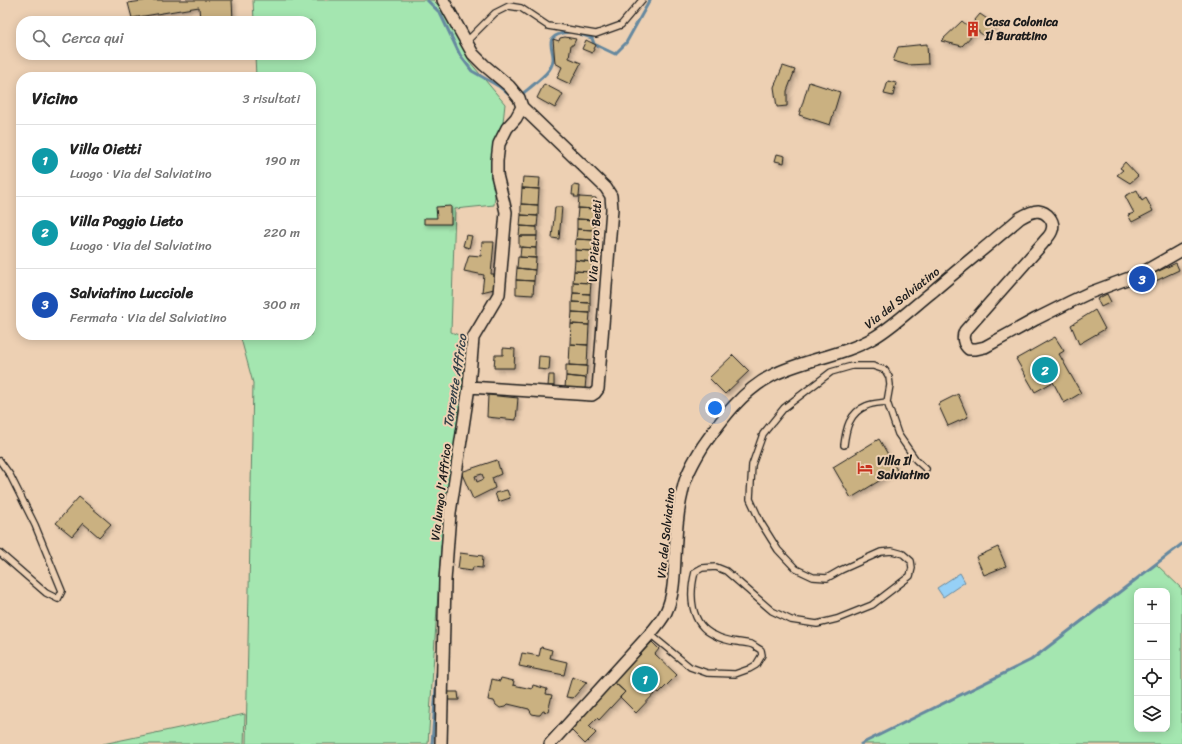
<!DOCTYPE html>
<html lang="it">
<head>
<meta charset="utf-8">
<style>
	body { margin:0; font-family:Sriracha,sans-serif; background:#f6f6f6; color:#222 }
	.controls { position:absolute; right:12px; bottom:12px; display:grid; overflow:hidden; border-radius:8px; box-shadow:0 2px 10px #0003 }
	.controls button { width:36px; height:36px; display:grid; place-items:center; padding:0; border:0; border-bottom:1px solid #e0e0e0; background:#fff; color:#222; font:20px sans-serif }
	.you { position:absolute; left:715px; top:408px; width:14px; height:14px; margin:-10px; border:3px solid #fff; border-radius:50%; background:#1a73e8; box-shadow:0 0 0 6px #1a73e833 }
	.badge { display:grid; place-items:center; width:26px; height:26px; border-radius:50%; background:#d93025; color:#fff; font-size:13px; font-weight:700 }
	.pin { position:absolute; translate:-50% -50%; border:2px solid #fff; box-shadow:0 1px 4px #0006 }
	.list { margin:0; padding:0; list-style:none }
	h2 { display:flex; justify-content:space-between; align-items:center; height:52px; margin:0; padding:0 16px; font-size:17px }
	h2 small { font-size:13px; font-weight:400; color:#767676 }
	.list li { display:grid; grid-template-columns:26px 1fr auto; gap:12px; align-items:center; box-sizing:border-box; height:72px; padding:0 16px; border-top:1px solid #e0e0e0 }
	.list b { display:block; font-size:15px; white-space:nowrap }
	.list p { margin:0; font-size:13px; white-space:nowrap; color:#767676 }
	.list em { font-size:13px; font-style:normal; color:#767676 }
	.icon { flex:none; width:22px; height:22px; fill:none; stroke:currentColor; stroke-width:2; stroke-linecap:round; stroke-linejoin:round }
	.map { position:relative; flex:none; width:1182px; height:744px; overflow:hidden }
	.search { position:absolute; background:#fff; box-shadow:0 2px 10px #0003; left:16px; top:16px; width:300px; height:44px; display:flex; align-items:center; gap:10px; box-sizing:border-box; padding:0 14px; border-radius:16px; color:#767676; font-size:15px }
	.panel { position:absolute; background:#fff; box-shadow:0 2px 10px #0003; left:16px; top:72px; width:300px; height:268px; border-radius:16px }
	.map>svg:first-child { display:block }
	.green { fill:#a4e6b0; stroke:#608166; fill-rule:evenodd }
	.water { fill:#96d0f6; stroke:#65889f }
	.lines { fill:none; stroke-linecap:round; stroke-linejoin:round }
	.stream { stroke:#65889f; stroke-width:3 }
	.building { fill:#cab181; stroke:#1c1c1c; fill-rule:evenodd; filter:url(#shadow) }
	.lane-casing { stroke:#1c1c1c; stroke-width:8 }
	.street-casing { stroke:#1c1c1c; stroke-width:14 }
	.lane { stroke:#edd0b3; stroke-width:5.5 }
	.street { stroke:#edd0b3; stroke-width:11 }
	.labels { text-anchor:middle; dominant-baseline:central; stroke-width:4; stroke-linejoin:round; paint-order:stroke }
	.poi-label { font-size:12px; font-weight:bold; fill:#1c1c1c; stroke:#edd0b3; text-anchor:start }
	.street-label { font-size:12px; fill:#1c1c1c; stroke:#edd0b3 }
	.water-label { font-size:13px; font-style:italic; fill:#344048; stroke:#edd0b3 }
</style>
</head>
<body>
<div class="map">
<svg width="1182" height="744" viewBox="0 0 1182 744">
	<defs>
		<filter id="shadow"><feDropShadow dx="2.5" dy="2.5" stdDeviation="2" flood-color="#0004"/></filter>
	</defs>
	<rect width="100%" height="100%" fill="#edd0b3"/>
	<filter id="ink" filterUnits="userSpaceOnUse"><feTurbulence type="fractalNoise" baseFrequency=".025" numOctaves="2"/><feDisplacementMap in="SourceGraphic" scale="8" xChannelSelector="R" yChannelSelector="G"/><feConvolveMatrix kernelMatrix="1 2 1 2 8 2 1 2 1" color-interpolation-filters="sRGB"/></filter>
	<g filter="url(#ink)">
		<path class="green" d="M253 0H433L443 10 470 62 505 104 494 205 455 209 451 332 468 339 441 548 428 744H246L253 383 240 335H311V77H256L255 55H311V21H254Z
			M1156 564 1182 589V744H862L1031 660 1094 612ZM1137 591H1167V729H1137Z
			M245 714 244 744H103Z"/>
		<path class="water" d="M960 573 965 582 943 597 937 588Z"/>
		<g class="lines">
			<path class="stream" d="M427 0 440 13 460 55 472 71 500 87 513 98
				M577 33 592 38 594 44 615 54 626 43 650 0
				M521 95C528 89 543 78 549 70 563 52 534 37 569 32
				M432 744 437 673
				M861 744 1031 660 1182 544"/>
		</g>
		<path class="building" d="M149 0H232L233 21H200L199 7 132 18 128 3Z
			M980 14 996 25 985 37 977 30 962 46 941 41 962 21 969 27Z
			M565 37 576 39 573 45H571L569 58 581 63 570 84 557 78 562 67 555 63 553 39 559 41 560 38Z
			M586 40 596 45 592 53 582 49Z
			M927 44 928 64 908 65 893 61 898 47Z
			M783 66 795 70 787 91V106L777 107 774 87Z
			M888 81 896 83 893 96 884 94Z
			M809 82 840 92 830 125 799 115Z
			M544 84 563 94 555 108 537 98Z
			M777 154 785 156 784 163 775 161Z
			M1125 162 1138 176 1130 183 1117 175 1123 170 1120 168Z
			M523 177 540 178 539 189 522 188Z
			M573 185 580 186 579 197H574L575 195H572Z
			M522 188 539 189 538 205 521 204Z
			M1137 190 1142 201 1146 198 1153 211 1132 222 1128 215 1134 213 1125 196Z
			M579 197 596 198 595 209 578 208Z
			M521 204 538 205V216L521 215Z
			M451 206V224H424V218H437L436 207Z
			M555 207H562L559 239 552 238Z
			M578 208 595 209V220L577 219Z
			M521 215 538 216 537 227 520 226Z
			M577 219 595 220 594 230 577 229Z
			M520 226 537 227V236H519Z
			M577 229 594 230V240L576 239Z
			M466 235 472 236 469 248 463 246Z
			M519 236H537L536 248 519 247Z
			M576 239 594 240 593 251 575 250Z
			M482 242H494L491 274H494V289L482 292 484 275 464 271 469 255 481 256Z
			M521 247 536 248V258L520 257Z
			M575 250 593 251 592 262 575 260Z
			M518 257 536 258 535 270 517 268Z
			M575 260 592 262V272L574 271Z
			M1176 263 1179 270 1147 285 1144 278Z
			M517 268 535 270 534 281 516 280Z
			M574 271 592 272 591 283 573 282Z
			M516 280 534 281 533 295 516 294Z
			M573 282 591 283 590 294 573 293Z
			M573 293 590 294V303L572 302Z
			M1107 294 1111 302 1101 307 1097 299Z
			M572 302 590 303V313L572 312Z
			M1095 310 1105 329 1079 344 1071 325Z
			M572 312 590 313 589 325 571 324Z
			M571 324 589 325 588 345 570 344Z
			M1055 337 1064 351 1059 354 1081 393 1064 403 1053 382 1035 392 1016 359Z
			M570 344 588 345 587 366 569 365Z
			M503 348 515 349 514 368H494L495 355H503Z
			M733 355 749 371 725 394 709 378Z
			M539 356 550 357 549 370 538 369Z
			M566 365 587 366 586 378 566 376Z
			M549 375H554V386H548Z
			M566 376 586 378 585 389 565 388Z
			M958 394 968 417 948 426 938 404Z
			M488 395 518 398 516 420 487 417Z
			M879 439 897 470 851 498 833 467Z
			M497 460 501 474 492 478 495 488 473 499 461 472ZM482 474 484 479 477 482 475 476Z
			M507 490 510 498 498 502 495 493Z
			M79 497 111 524 99 537 83 523 72 536 56 523Z
			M998 547 1006 566 984 575 976 557Z
			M460 553 483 556 482 568 473 567 472 571 458 569Z
			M652 642 659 649 655 654 677 675 659 693 657 691 636 713 620 697 625 692 614 682Z
			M541 647 552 650 550 658 567 662 564 675 519 666 522 653 539 656Z
			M572 677 587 682 573 698 566 697Z
			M501 678 514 681 513 685 532 689 533 685 547 689 546 694 552 695 548 712 543 711 540 715H537L532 714 529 709 508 704 505 707 500 708 496 705 494 701 488 700 492 679 500 681Z
			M614 682 625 692 599 720 597 718 589 726 596 733 585 744 570 729Z
			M448 692H458L459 700H448Z"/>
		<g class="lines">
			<g class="lane-casing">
				<path id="lane" d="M466 42 495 13 509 6 521 8 548 26 596 34 621 25 642 0
					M844 445C846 429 849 413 866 406 872 403 880 403 887 402
					M0 461 10 475 35 525 62 591 58 599 46 593 0 553
					M650 634 690 667 707 673 735 674 749 669 756 665 762 655 761 650C759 649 756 647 753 645 749 643 743 643 738 642 730 641 721 639 714 635 690 624 689 595 695 572L702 568 716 567 726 571 772 611 791 620 817 624 837 619 872 605 910 576 912 568 911 561 903 554 892 551 881 552 841 570 827 578 813 577 796 569 778 550 761 523 750 499 752 465 763 434 784 408 831 372 852 366H873L885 370 889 377 890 385 887 402 898 434 916 460 926 469"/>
			</g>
			<g class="street-casing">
				<path id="street" d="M469 387 592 395 595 393 598 389 612 209 611 196 606 188 522 107
					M441 744 445 581 450 513 469 387 473 338 499 294 506 212 497 175V161L499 144 507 128 516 118 522 107 519 98 509 86 484 65 473 54 443 0
					M550 744 650 634C656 627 662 620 666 612 674 595 674 576 675 558 676 535 677 512 683 489 686 474 695 459 703 446 722 419 743 390 773 375 805 359 843 356 875 337 895 325 913 307 932 292 961 267 991 243 1020 218 1025 215 1032 211 1038 211 1047 212 1055 221 1052 230 1051 235 1046 239 1043 243L965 331C962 337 963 344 969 349H976L985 347 1036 319 1070 302 1089 293 1140 274 1182 250"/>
			</g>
			<use href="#lane" class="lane"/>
			<use href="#street" class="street"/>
		</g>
	</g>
	<defs>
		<g id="building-bare" transform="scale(1.2)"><path d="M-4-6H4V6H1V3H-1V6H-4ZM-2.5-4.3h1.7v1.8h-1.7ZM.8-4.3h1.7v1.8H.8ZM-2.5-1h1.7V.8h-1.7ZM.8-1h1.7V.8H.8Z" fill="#c8321e" stroke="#edd0b3" stroke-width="2.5" paint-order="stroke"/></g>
		<g id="hotel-bare" transform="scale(1.2)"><path d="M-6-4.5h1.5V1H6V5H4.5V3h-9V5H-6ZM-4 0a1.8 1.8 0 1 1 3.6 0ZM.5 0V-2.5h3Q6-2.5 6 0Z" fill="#c8321e" stroke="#edd0b3" stroke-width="2.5" paint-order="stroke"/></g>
	</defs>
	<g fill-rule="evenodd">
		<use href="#building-bare" x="973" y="29"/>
		<use href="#hotel-bare" x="865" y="468"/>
	</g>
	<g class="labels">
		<g class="poi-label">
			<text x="985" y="22">Casa Colonica<tspan x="985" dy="14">Il Burattino</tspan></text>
			<text x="877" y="461">Villa Il<tspan x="877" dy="14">Salviatino</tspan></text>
		</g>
		<g class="street-label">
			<text transform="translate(595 241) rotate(-87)">Via Pietro Betti</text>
			<text transform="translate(902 298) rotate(-38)">Via del Salviatino</text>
			<text transform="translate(441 492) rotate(-83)">Via lungo l'Affrico</text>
			<text transform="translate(666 533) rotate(-84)">Via del Salviatino</text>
		</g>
		<g class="water-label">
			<text transform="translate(455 381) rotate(-81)">Torrente Affrico</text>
		</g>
	</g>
</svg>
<div class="controls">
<button>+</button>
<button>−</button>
<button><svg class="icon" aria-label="locate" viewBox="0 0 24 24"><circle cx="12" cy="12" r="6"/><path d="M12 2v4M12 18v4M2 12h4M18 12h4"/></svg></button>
<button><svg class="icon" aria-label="layers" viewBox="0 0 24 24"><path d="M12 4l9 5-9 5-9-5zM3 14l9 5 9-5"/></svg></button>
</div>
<div class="you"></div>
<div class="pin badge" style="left:645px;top:679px;background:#0f9aa8">1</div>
<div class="pin badge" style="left:1045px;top:370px;background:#0f9aa8">2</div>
<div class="pin badge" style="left:1142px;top:279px;background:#1a4fb4">3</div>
<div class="search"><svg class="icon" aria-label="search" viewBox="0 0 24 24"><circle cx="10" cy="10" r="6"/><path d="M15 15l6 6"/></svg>Cerca qui</div>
<section class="panel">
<h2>Vicino<small>3 risultati</small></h2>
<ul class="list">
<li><span class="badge" style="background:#0f9aa8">1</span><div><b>Villa Oietti</b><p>Luogo · Via del Salviatino</p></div><em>190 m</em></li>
<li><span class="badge" style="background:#0f9aa8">2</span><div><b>Villa Poggio Lieto</b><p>Luogo · Via del Salviatino</p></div><em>220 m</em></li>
<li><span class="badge" style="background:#1a4fb4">3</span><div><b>Salviatino Lucciole</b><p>Fermata · Via del Salviatino</p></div><em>300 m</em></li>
</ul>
</section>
</div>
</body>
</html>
